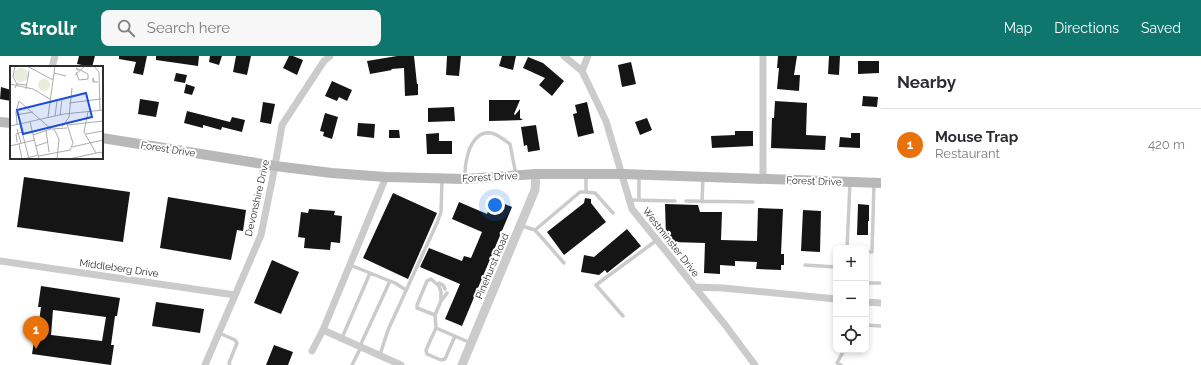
<!DOCTYPE html>
<html lang="en">
<head>
<meta charset="utf-8">
<style>
	body { margin:0; font-family:Raleway,sans-serif; background:#f7f7f7; color:#2b2b33 }
	.controls { position:absolute; right:12px; bottom:12px; display:grid; overflow:hidden; border-radius:8px; box-shadow:0 2px 6px #0003 }
	.controls button { width:36px; height:36px; display:grid; place-items:center; padding:0; border:0; border-bottom:1px solid #e1e1e2; background:#fff; color:#2b2b33; font:20px sans-serif }
	.you { position:absolute; left:495px; top:149px; width:14px; height:14px; margin:-10px; border:3px solid #fff; border-radius:50%; background:#1a73e8; box-shadow:0 0 0 6px #1a73e833 }
	.badge { display:grid; place-items:center; width:26px; height:26px; border-radius:50%; background:#0f766e; color:#fff; font-size:13px; font-weight:700 }
	.pin { position:absolute; translate:-50% -33px; filter:drop-shadow(0 1px 2px #0008) }
	.pin::after { content:''; position:absolute; top:21px; width:14px; height:12px; background:inherit; clip-path:polygon(0 0,100% 0,50% 100%) }
	.list { margin:0; padding:0; list-style:none }
	h2 { display:flex; justify-content:space-between; align-items:center; height:52px; margin:0; padding:0 16px; font-size:17px }
	h2 small { font-size:13px; font-weight:400; color:#7c7c81 }
	.list li { display:grid; grid-template-columns:26px 1fr auto; gap:12px; align-items:center; box-sizing:border-box; height:72px; padding:0 16px; border-top:1px solid #e1e1e2 }
	.list b { display:block; font-size:15px; white-space:nowrap }
	.list p { margin:0; font-size:13px; white-space:nowrap; color:#7c7c81 }
	.list em { font-size:13px; font-style:normal; color:#7c7c81 }
	.icon { flex:none; width:22px; height:22px; fill:none; stroke:currentColor; stroke-width:2; stroke-linecap:round; stroke-linejoin:round }
	.map { position:relative; flex:none; width:881px; height:309px; overflow:hidden }
	header { display:flex; align-items:center; gap:24px; box-sizing:border-box; height:56px; padding:0 20px; background:#0f766e; color:#fff }
	header strong { font-size:19px }
	nav { display:flex; gap:22px; margin-inline-start:auto; font-size:14px }
	.search { width:280px; height:36px; background:#f7f7f7; display:flex; align-items:center; gap:10px; box-sizing:border-box; padding:0 14px; border-radius:8px; color:#7c7c81; font-size:15px }
	main { display:flex }
	aside { flex:1; background:#fff }
	.map>svg:first-child { display:block }
	.building { fill:#151515; fill-rule:evenodd }
	.lines { fill:none; stroke-linecap:round; stroke-linejoin:round }
	.service { stroke:#cbcbcb; stroke-width:3.5 }
	.minor { stroke:#cbcbcb; stroke-width:7 }
	.tertiary { stroke:#cbcbcb; stroke-width:9 }
	.secondary { stroke:#b8b8b8; stroke-width:10 }
	.labels { text-anchor:middle; dominant-baseline:central; stroke-width:4; stroke-linejoin:round; paint-order:stroke }
	.street-label { font-size:10px; fill:#2e2e2e; stroke:#fff }
	.inset-road { fill:none; stroke:#ababab; stroke-width:1 }
	.view { fill:#1d4ed8; fill-opacity:0.15; stroke:#1d4ed8; stroke-width:2 }
	.inset-edge { fill:none; stroke:#2e2e2e; stroke-width:2 }
</style>
</head>
<body>
<header>
<strong>Strollr</strong>
<div class="search"><svg class="icon" aria-label="search" viewBox="0 0 24 24"><circle cx="10" cy="10" r="6"/><path d="M15 15l6 6"/></svg>Search here</div>
<nav><a>Map</a><a>Directions</a><a>Saved</a></nav>
</header>
<main>
<div class="map">
<svg width="881" height="309" viewBox="0 0 881 309">
	<rect width="100%" height="100%" fill="#fff"/>
	<path class="building" d="M79 0H95L92 11 77 8Z
		M119 0H147L143 19 133 17 136 6 119 3Z
		M156 0H199L198 10 156 4Z
		M210 0H222L219 9 209 6Z
		M236 0H251L247 19 233 16Z
		M289 0H293L303 4 297 19 283 12Z
		M397 0H414L417 28H418V39L405 40 404 12 391 13 392 14 370 18 367 5Z
		M447 0H461L459 20 446 19Z
		M502 0H516L513 14 499 10Z
		M778 0H797L794 19H800L799 35 777 33 779 12H777Z
		M829 0H840L839 19 828 18Z
		M528 1 543 7 564 25 552 40 539 29 545 22 523 12Z
		M858 5H879V17L858 18Z
		M631 6 636 28 622 31 618 9Z
		M176 17 187 19 185 27 174 25Z
		M332 25 352 34 347 45 339 41 337 45 325 40Z
		M186 28 195 31 192 39 184 37Z
		M1 31 11 34V45L0 43Z
		M863 40 878 41 877 51 862 50Z
		M140 43 159 46 156 61 138 58Z
		M489 44H520L514 58 515 59 520 53V62L523 64 489 65Z
		M775 45 807 47 806 79 826 80 825 94 771 92 772 62H774Z
		M263 46 275 48 271 68 260 66Z
		M587 46 594 77 578 81 573 58 577 57 575 49Z
		M454 51 455 65 428 66V52Z
		M187 55 230 66 232 61 245 64 242 76 222 71 221 74 203 69V72L184 67Z
		M325 57 338 61 332 83 323 80 324 76 320 75Z
		M647 62 652 74 640 79 635 66Z
		M358 67 375 68 374 82 357 80Z
		M536 69 540 94 528 96 527 89 524 90 521 71Z
		M389 74H399L400 82H389Z
		M735 75H753V90L712 92 711 80 735 79Z
		M439 77V85H452V98H427L426 78Z
		M851 77H860V92L839 91 840 81 851 82Z
		M24 121 130 136 123 186 17 171Z
		M393 137 437 157 408 223 363 202Z
		M168 141 246 154 243 175 237 174 231 204 160 192Z
		M585 142 591 143V147L606 166 564 199 547 176 584 147Z
		M493 143 512 151 462 270 445 263 460 228 420 211 429 192 462 205 464 200 471 202 482 176 452 163 459 146 487 158Z
		M665 148 698 149 700 156H722L721 184 757 185 758 152 783 153 781 198H784V209H781V214L756 213 757 206 735 205V210L720 209V218L704 217 705 187 671 186 672 182 666 181Z
		M858 148 869 149V165H868V179H857Z
		M309 153 335 155 334 159 342 160 340 187 331 186 330 194 304 192 305 182 298 181 301 156 308 157Z
		M803 154 821 155 820 196 801 195Z
		M627 173 641 190 607 217 605 214 599 219 581 216 584 199 594 201Z
		M272 204 299 216 281 258 254 247Z
		M41 230 120 242 117 260H115L111 289H114L111 309 32 298 35 279 37 280 41 251H38ZM53 254 106 261 102 285 51 279Z
		M156 246 204 253 200 277 152 270Z
		M274 289 293 296 288 309H266Z"/>
	<g class="lines">
		<path class="service" d="M586 119V136L595 137 613 157
			M465 121C465 115 465 108 467 102 469 91 477 74 491 77 498 78 504 84 510 88L516 119
			M630 144 675 145
			M639 144V119
			M686 145 753 146
			M702 146 703 121
			M522 170 535 174 564 207
			M535 174 580 136H586
			M847 192 850 127
			M866 196H872L874 127
			M350 209 395 227 406 234
			M805 209 836 211
			M439 227 443 229 445 233
			M866 227H881
			M442 244 447 237
			M435 259 417 252V249L427 225 431 223 439 230 441 236V245L435 259 436 272
			M623 260 596 229 657 184
			M866 269 881 270
			M219 277 235 284 237 287 229 307 230 309
			M455 280 445 303 441 304 427 298 426 294 436 272 471 287
			M342 282 370 217
			M360 290 390 225
			M380 299 388 274 437 167 441 156 442 123
			M352 309 361 291
			M841 309 837 307 844 294"/>
		<path class="minor" d="M564 0 582 15 606 65 632 153 726 270 755 309
			M763 0V122
			M52 11 55 0
			M582 15 588 0
			M0 205 235 239
			M694 231 723 232 836 243
			M866 246 881 247
			M323 274 401 309
			M312 295 323 274 386 121
			M205 309 261 179 275 110 282 69 324 5 330 0"/>
		<path class="tertiary" d="M462 309 535 134 536 118"/>
		<path class="secondary" d="M0 66 11 67
			M102 82 275 110 332 117 386 121 465 123 536 118H623L881 127"/>
	</g>
	<g class="labels">
		<g class="street-label">
			<text transform="translate(168 93) rotate(9)">Forest Drive</text>
			<text transform="translate(490 121) rotate(-3)">Forest Drive</text>
			<text transform="translate(814 125) rotate(2)">Forest Drive</text>
			<text transform="translate(257 142) rotate(-77)">Devonshire Drive</text>
			<text transform="translate(671 186) rotate(52)">Westminster Drive</text>
			<text transform="translate(492 210) rotate(-67)">Pinehurst Road</text>
			<text transform="translate(119 212) rotate(8)">Middleberg Drive</text>
		</g>
	</g>
	<g transform="translate(10 10)">
		<rect width="93" height="93" fill="#fff"/>
		<path d="M4 9a7 7 0 1 1 14 0a7 7 0 1 1-14 0ZM28 19a6 6 0 1 1 12 0a6 6 0 1 1-12 0Z" fill="#e8ecdb"/>
		<path class="inset-road" d="M5 0 3 11 7 18M17 0 43 14M84 0 89 6 90 44M66 6 69 14 78 13V8L66 2 68 5M44 7 56 10M65 9 75 0M84 16 83 12V16H88M0 18 23 23 40 33M5 22 7 18 17 19M16 23 19 5M59 37 91 33M78 46 74 66 86 87M6 49 23 46M50 49 52 34M45 50 47 35M38 51 45 0M20 56 29 93M10 58 19 93M57 58 63 77 60 84M7 59 6 46 9 35 41 63M58 59 93 55M0 60 54 48 93 44M52 61 59 51 62 22M7 63 11 77M44 63 49 73 47 93M36 64 39 86M76 68 93 65M23 69 41 63 57 62M7 76 6 68 12 66M9 78 12 93M0 80 25 74M26 80 38 76M62 81 93 74M29 90 60 84M14 93 28 89M59 93 91 86 93 88"/>
		<path class="view" d="M76 27 82 51 13 68 7 44Z"/>
		<rect width="93" height="93" class="inset-edge"/>
	</g>
</svg>
<div class="controls">
<button>+</button>
<button>−</button>
<button><svg class="icon" aria-label="locate" viewBox="0 0 24 24"><circle cx="12" cy="12" r="6"/><path d="M12 2v4M12 18v4M2 12h4M18 12h4"/></svg></button>
</div>
<div class="you"></div>
<div class="pin badge" style="left:36px;top:293px;background:#e8710a">1</div>
</div>
<aside>
<h2>Nearby<small></small></h2>
<ul class="list">
<li><span class="badge" style="background:#e8710a">1</span><div><b>Mouse Trap</b><p>Restaurant</p></div><em>420 m</em></li>
</ul>
</aside>
</main>
</body>
</html>
